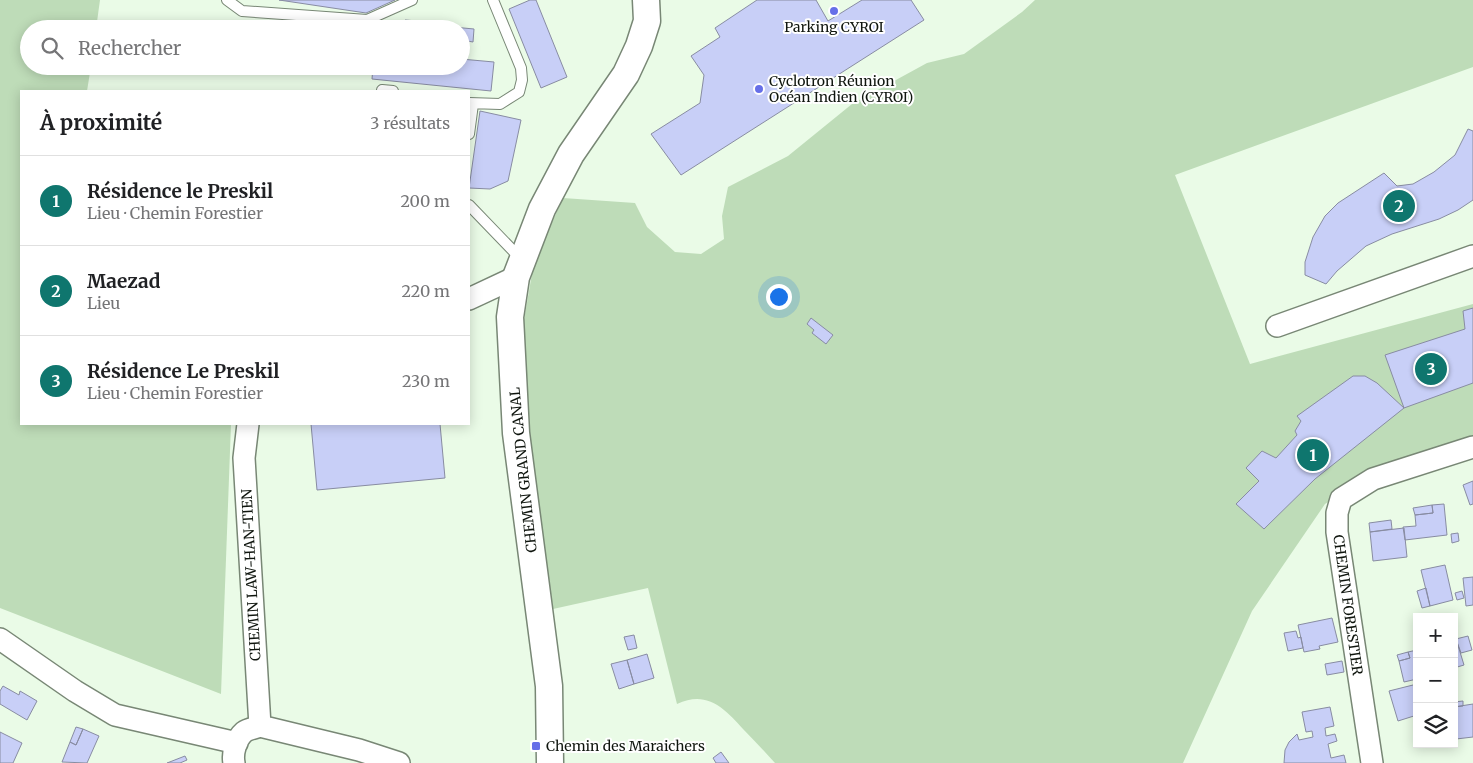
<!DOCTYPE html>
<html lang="fr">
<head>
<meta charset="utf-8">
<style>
	body { margin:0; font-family:Merriweather,serif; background:#f2f2f2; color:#202124 }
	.controls { position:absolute; right:15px; bottom:15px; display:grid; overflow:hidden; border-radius:0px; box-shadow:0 2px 12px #0003 }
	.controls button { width:45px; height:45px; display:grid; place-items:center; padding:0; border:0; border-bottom:1px solid #e0e0e0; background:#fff; color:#202124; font:25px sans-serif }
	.you { position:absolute; left:778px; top:296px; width:18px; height:18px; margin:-12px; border:4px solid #fff; border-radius:50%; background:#1a73e8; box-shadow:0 0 0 8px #1a73e833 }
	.badge { display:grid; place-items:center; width:32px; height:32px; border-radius:50%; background:#0f766e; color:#fff; font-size:16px; font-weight:700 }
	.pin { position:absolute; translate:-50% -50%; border:2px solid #fff; box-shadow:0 1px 5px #0006 }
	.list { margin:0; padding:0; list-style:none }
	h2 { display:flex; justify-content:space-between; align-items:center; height:65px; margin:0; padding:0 20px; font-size:21px }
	h2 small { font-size:16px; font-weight:400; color:#757577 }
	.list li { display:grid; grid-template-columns:32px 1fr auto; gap:15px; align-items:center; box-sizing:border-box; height:90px; padding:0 20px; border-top:1px solid #e0e0e0 }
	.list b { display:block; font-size:19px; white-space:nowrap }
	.list p { margin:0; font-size:16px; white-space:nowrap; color:#757577 }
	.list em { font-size:16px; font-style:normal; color:#757577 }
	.icon { flex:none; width:28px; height:28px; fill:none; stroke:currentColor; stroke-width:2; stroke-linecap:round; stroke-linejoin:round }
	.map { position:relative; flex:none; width:1473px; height:763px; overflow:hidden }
	.search { position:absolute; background:#fff; box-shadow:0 2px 12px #0003; left:20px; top:20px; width:450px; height:55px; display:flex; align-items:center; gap:12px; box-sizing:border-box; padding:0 18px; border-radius:28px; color:#757577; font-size:19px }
	.panel { position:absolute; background:#fff; box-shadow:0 2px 12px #0003; left:20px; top:90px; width:450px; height:335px; border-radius:0px }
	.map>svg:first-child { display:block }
	.green { fill:#bedcb8 }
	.building { fill:#c8cff7; stroke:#888ca2 }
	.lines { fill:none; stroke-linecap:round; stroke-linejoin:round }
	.service-casing { stroke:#788775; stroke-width:12 }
	.minor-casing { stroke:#788775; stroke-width:24 }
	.tertiary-casing { stroke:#788775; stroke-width:29 }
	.service { stroke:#fff; stroke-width:10 }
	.minor { stroke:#fff; stroke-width:21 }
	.tertiary { stroke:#fff; stroke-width:26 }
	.poi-dot { fill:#666fe8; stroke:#fff; stroke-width:2 }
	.labels { text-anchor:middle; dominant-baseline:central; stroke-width:4; stroke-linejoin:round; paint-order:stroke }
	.poi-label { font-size:14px; fill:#0f150e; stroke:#fff; text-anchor:start }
	.street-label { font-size:14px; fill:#0f150e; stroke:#fff }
</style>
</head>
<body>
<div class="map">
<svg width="1473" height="763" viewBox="0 0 1473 763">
	<rect width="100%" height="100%" fill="#eafbe7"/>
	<path class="green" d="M0 0H100L96 29H29V66H91L87 91H21V424H231L221 694 0 608Z
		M1035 0H1473V67L1175 175 1250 364 1473 304V446L1370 475 1325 504 1252 611 1183 763H775C765 752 754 740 743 729 724 708 707 690 677 704L648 588 553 609 532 456 525 373 524 320 534 262 563 198 635 203 647 227 675 252 701 254 724 239 722 216 728 187 788 156 852 104 927 63 964 54 1022 12Z"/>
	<path class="building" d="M279 0H395L366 13Z
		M530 0H536L567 77 541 88 509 9Z
		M757 0H816L828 21 862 0H911L924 20 681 175 651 134 700 103 704 75 691 56 720 37 715 28Z
		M405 20 430 22V29H404Z
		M453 27 474 29 473 42 461 40V29H453Z
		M461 59 494 62 491 91 372 79 373 66H461Z
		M480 111 521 120 508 181 490 189 469 188Z
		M1468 129 1473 131V200L1458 210 1439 219 1392 234 1366 246 1337 271 1326 284 1305 275V262L1313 237 1325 216 1338 203 1384 173 1397 186 1413 184 1434 172 1455 155Z
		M1473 308V383L1404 408 1385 355 1465 329 1463 311Z
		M811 318 833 335 826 344 812 333 814 330 807 324Z
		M1353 376H1365L1377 383 1404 408 1315 479 1264 529 1236 504 1259 481 1246 468 1262 451 1276 458 1297 435 1295 431 1301 421 1297 416Z
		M311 424H440L445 478 317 490Z
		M1473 481V504L1470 505 1463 485Z
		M1444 504 1447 535 1405 540 1403 527 1416 526 1415 515 1433 513 1432 505Z
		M1432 505 1433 513 1415 515 1413 508Z
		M1391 520 1392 529 1370 532 1369 523Z
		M1404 528 1407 557 1373 561 1370 532Z
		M1458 533 1459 541 1452 543 1451 534Z
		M1445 565 1453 600 1430 606 1421 570Z
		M1473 577V605L1466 606 1463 578Z
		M1426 588 1430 606 1422 608 1417 591Z
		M1462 591 1464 598 1457 600 1455 593Z
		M1332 618 1338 642 1319 646 1320 649 1304 652 1298 625Z
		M1296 631 1298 638 1301 637 1303 648 1288 651 1284 633Z
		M634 635 637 648 628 650 624 637Z
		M1468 636 1472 650 1461 653 1456 639Z
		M1456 639 1464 665 1454 668V640Z
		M1417 650V679L1404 682 1399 661 1410 658 1408 652Z
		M1408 652 1410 658 1399 661 1397 655Z
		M647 654 654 678 634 684 627 660Z
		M627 660 634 684 619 689 611 664Z
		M1342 661 1344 672 1327 675 1325 664Z
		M1417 684V715L1398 721 1389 691Z
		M3 686 19 695 20 691 37 701 27 720 0 704V691Z
		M1463 701V706L1454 707V702Z
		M1473 704V737L1456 739 1454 707Z
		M1330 707 1334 726 1325 728 1326 736 1335 734 1337 741 1328 744 1331 758 1344 755 1346 763H1284L1285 750 1289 742 1297 734 1299 740 1313 737 1312 731 1306 732 1302 712Z
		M76 727 83 729 76 745 70 742Z
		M83 729 99 736 87 763 62 762 70 742 76 745Z
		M0 732 22 743 13 763H0Z
		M721 752 729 763H716L713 758Z
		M185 756 187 760 180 763H167Z"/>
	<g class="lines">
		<g class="service-casing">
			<path id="service" d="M227 0 242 11 367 20 412 0
				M382 90 393 91
				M469 103 500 104 519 92 522 80 521 68 493 0
				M469 134 473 104
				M469 205 521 259"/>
		</g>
		<g class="minor-casing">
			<path id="minor" d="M469 299 516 277
				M1277 326 1473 256
				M248 424 244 458 260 726
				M0 639 75 691 115 715 237 743
				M234 763C232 753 236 739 244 732 248 729 255 728 260 726L359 750 399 763
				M1372 763 1337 532V513L1341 499 1373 479 1473 447"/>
		</g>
		<g class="tertiary-casing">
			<path id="tertiary" d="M550 763 549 686 516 433 510 317 516 277 542 209 571 154 626 74 639 46 647 21 646 0"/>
		</g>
		<use href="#service" class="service"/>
		<use href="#minor" class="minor"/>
		<use href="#tertiary" class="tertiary"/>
	</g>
	<g class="poi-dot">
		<circle cx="834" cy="11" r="5"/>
		<circle cx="759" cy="89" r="5"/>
		<rect x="531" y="741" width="10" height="10" rx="2.5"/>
	</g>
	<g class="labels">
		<g class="poi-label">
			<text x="834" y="27" text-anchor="middle">Parking CYROI</text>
			<text x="769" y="81">Cyclotron Réunion<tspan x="769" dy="16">Océan Indien (CYROI)</tspan></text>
			<text x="546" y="746">Chemin des Maraichers</text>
		</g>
		<g class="street-label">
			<text transform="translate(523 470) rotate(-96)">CHEMIN GRAND CANAL</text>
			<text transform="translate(251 575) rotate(-93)">CHEMIN LAW-HAN-TIEN</text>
			<text transform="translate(1348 605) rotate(82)">CHEMIN FORESTIER</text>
		</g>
	</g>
</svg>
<div class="controls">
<button>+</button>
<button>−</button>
<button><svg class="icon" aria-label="layers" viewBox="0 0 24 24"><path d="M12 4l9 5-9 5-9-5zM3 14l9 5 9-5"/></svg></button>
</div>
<div class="you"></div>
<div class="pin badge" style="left:1313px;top:455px">1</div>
<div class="pin badge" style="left:1399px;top:206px">2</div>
<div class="pin badge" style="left:1431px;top:369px">3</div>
<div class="search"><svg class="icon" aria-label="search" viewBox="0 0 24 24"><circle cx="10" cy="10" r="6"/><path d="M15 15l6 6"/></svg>Rechercher</div>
<section class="panel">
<h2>À proximité<small>3 résultats</small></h2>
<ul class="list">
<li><span class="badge">1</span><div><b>Résidence le Preskil</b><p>Lieu · Chemin Forestier</p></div><em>200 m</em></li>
<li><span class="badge">2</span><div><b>Maezad</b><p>Lieu</p></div><em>220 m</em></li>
<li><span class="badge">3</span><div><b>Résidence Le Preskil</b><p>Lieu · Chemin Forestier</p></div><em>230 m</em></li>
</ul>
</section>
</div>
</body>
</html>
